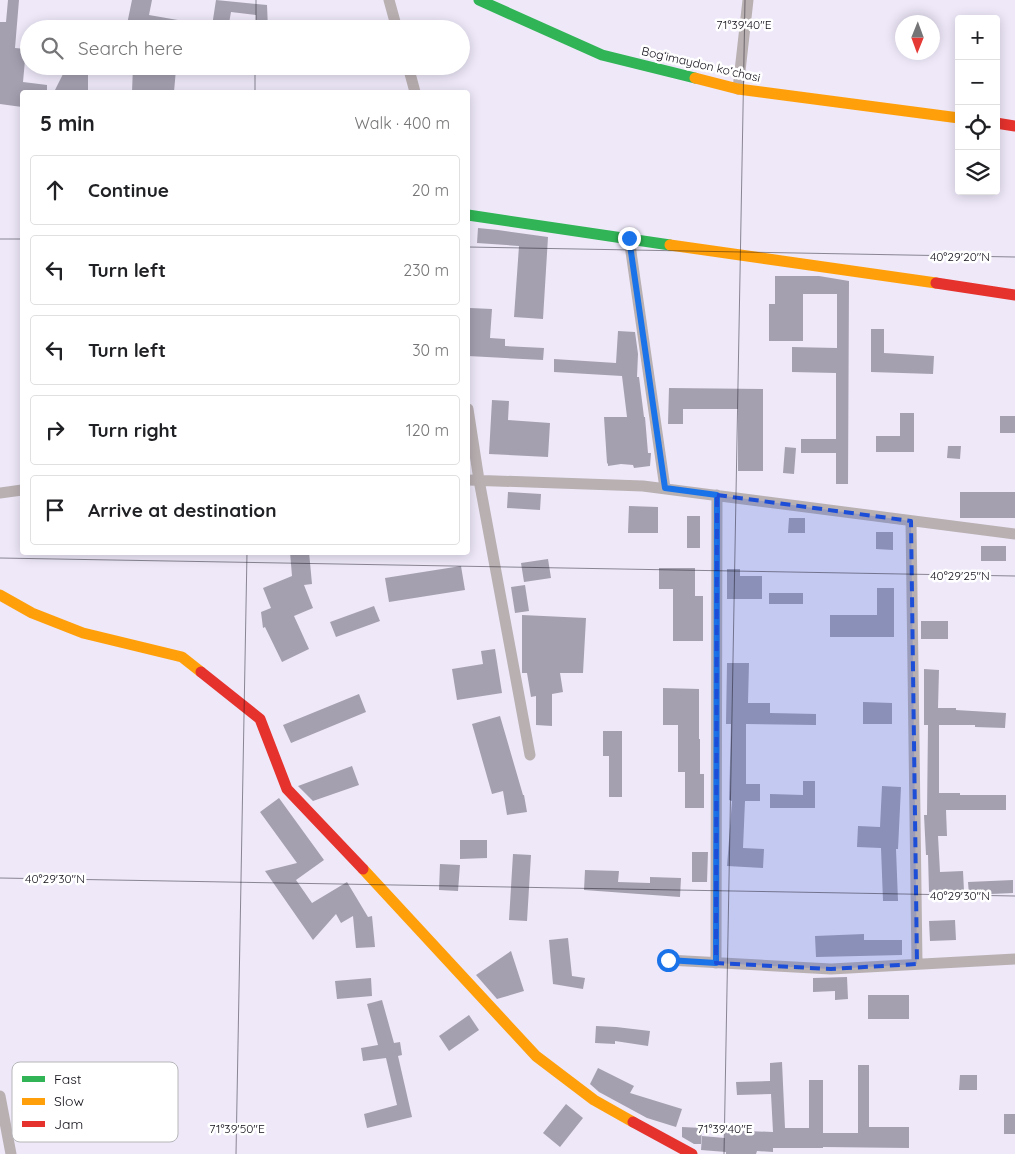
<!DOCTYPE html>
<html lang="en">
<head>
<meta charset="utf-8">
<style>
	body { margin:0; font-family:Quicksand,sans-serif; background:#f6f6f6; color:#202124 }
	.controls { position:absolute; right:15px; top:15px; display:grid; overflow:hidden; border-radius:5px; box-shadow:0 2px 12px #0003 }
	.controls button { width:45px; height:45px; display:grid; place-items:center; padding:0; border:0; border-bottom:1px solid #e0e0e0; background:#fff; color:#202124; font:25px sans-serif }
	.compass { position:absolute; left:895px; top:15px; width:45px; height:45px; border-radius:50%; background:#fff; box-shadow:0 2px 12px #0003; rotate:181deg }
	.stop { position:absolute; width:15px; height:15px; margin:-11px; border:4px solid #1a73e8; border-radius:50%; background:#fff }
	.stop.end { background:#1a73e8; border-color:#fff; box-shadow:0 1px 5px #0008 }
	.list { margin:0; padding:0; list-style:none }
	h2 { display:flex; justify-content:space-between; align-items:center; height:65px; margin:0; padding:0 20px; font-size:21px }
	h2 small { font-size:16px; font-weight:400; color:#757577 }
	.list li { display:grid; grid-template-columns:32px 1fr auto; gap:15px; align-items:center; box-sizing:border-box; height:70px; margin:0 10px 10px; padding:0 10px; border:1px solid #e0e0e0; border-radius:5px }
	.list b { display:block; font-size:19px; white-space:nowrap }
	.list em { font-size:16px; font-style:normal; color:#757577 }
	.icon { flex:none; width:28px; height:28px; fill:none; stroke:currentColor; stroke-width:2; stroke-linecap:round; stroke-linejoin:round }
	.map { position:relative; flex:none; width:1015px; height:1154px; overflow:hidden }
	.search { position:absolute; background:#fff; box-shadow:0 2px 12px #0003; left:20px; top:20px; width:450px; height:55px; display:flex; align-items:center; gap:12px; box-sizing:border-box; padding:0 18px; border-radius:28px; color:#757577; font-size:19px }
	.panel { position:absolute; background:#fff; box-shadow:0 2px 12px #0003; left:20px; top:90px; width:450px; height:465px; border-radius:5px }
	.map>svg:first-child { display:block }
	.building { fill:#a5a0b0 }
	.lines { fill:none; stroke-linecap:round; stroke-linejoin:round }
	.street { stroke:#b9b0b2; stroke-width:11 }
	.fast { stroke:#30b455; stroke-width:11 }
	.slow { stroke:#ff9f0a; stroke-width:11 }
	.jam { stroke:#e5322d; stroke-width:11 }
	.route { stroke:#1a73e8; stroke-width:6 }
	.marked { fill:#1d4ed8; fill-opacity:0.2; stroke:#1d4ed8; stroke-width:4; stroke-dasharray:10 6; stroke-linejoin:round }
	.ticks { fill:none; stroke:#100d16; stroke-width:1; stroke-opacity:0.45 }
	.labels { text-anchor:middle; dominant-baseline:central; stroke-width:5; stroke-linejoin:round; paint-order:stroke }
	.street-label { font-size:12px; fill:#100d16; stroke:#fff }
	.key { fill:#fff; stroke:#b7b6b9; stroke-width:1 }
	.key-label { font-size:14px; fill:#100d16 }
	.ticks-label { font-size:12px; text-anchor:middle; fill:#100d16; stroke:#fff; stroke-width:5; stroke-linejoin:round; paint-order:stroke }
</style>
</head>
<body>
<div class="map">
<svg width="1015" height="1154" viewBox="0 0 1015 1154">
	<rect width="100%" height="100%" fill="#eee8f9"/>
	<path class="building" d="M8 0H19L15 48 26 49 23 82 47 85V92H22V107L0 104V22H6Z
		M132 0H152L149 15 195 23 194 29H126Z
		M216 0 267 5 268 29H256V15L231 12 228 29H216V26H212Z
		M133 66 176 69 174 92H132Z
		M65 70 88 71V92H54Z
		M478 228 498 230 548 237 543 319 514 317 519 246 477 243Z
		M775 276H819L849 281 848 484H836V453H801V439H836V373L792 372V347L837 348V294H803V341H769V304H775Z
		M470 308 492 309 490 338 505 339V346L544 348 543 360 468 356Z
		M871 329H884V353L934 356 933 374 871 372Z
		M618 331 635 332 638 354 637 377H639L644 417H645L648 453H651L650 466 634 468 633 465 621 464 608 466V464L607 463 604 417H627L622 376 554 372V359L616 363Z
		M669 388 763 389V471H738V409H683V424H668Z
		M492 400 509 401 508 420 550 423 548 457 489 454Z
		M900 413H914V452H876V436H900Z
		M1000 416H1015V433H1000Z
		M948 446H961L960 459 947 458Z
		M785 447 796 448 794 474 783 473Z
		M508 492 541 494 540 510 507 508Z
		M960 492H1015V518H960Z
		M629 506 658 507V533H628Z
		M687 516H700V548H687Z
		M789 518H805V533H788Z
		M876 532H893V550L876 549Z
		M981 546H1006V561H981Z
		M290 552H309L312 584 304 585 313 608 294 616 309 649 282 662 265 627 263 628 261 612 271 608 263 588 292 576Z
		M548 559 551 578 524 582 521 563Z
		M461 566 465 590 389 602 385 578Z
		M659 568H695V596H703V641H673V589H659Z
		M727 569H740V576H762V599H727Z
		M525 585 529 611 515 613 511 587Z
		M877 588H894V637H830V615H877Z
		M769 593H803V604H769Z
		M374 606 380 621 336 637 330 622Z
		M522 615 586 618 583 673H560L563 692 552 694V726L536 725V696L531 697 527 673H522Z
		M921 621H948V639H921Z
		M495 649 502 693 457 700 452 669 483 664 481 651Z
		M727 663H749L748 703H770V713L816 714V725L746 724V784H760V801H745L743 848 764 849 763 868 727 866 732 801 729 800 731 724H726Z
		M924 669 939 670 938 708H956V710L1006 713 1005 728 975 727V725H939V793H960V795H1006V810H946L947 836H938L940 872 963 871 964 891 929 892 928 855H926L924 815H927L928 725H924Z
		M663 688 699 689V739H700V774H704V808H685V772H678V725H663Z
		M359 694 366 712 291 743 283 725Z
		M863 702 892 703V724H863Z
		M500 716 523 795H524L527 812 507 815 503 791 492 794 472 724Z
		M603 731H622V797H609V756H603Z
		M352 766 359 785 313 801 298 786Z
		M803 781H815V808H770V794L803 795Z
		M882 786 901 787 898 849H896L898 901H883L881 848 857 847 858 826 880 827Z
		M279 798 324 860 296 880 312 903 347 882 368 917 372 916 375 947 356 948 353 916 341 923 336 914 313 940 265 871 297 863 260 812Z
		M460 840H487V858L460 859Z
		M692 852H708L707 882H692Z
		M513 854 531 855 527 921 509 920Z
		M440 864 460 865 458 891 439 890Z
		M585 870 619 871 618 882 650 883V877L681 878 680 897 584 890Z
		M1013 880V893L969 895 968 882Z
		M955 920 956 940 930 941 929 921Z
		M864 934V940H902V955L816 957 815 936Z
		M568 938 572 976 585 978 583 989 553 984 549 940Z
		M511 951 524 991 497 999 476 975Z
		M847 977 848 999 835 1000V991L813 992V978Z
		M371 978 372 996 337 999 335 981Z
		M868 995H909V1019H868Z
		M382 1000 394 1043 400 1042 402 1055 398 1056 412 1117 367 1128 364 1114 397 1105 386 1058 363 1061 361 1048 378 1045 367 1004Z
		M469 1015 479 1030 449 1051 439 1036Z
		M596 1026 616 1027 650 1031 648 1046 615 1041V1044L595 1043Z
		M782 1062 785 1128H809V1080H823V1133H858V1065H869V1127H909V1148L823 1147V1148H773V1152L757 1151 756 1154H726V1152L701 1150 702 1136 725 1138V1130L773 1132 771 1094 737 1095 736 1082 770 1081V1063Z
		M598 1068 634 1086 630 1093 682 1109 676 1127 647 1118 599 1092 590 1084Z
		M960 1075H977V1090H959Z
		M566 1104 583 1118 560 1147 543 1133Z
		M1004 1114H1015V1134H1004Z
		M682 1127 702 1128 701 1144H694L682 1137Z"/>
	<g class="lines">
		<path class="street" d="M389 0 397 29
			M408 66 415 92
			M738 89 748 0
			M629 238 665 488
			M468 409 479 480 530 755
			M468 480 643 486 1015 534
			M0 493 22 490
			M911 521 917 964
			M668 960 831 969 1015 959
			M716 963 717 495
			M0 1096 11 1154"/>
		<path class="fast" d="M479 0 602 55 695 78
			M468 215 670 245"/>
		<path class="slow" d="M695 78 738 89 959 118
			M670 245 936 283
			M0 595 32 613 83 633 182 657 201 672
			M363 869 536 1056 594 1100 633 1122"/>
		<path class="jam" d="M996 123 1015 126
			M936 283 1015 295
			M201 672 260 719 287 789 363 869
			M633 1122 692 1154"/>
	</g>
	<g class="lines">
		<path class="route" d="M629 238 665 488 717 495 716 963 668 960"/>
	</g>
	<path class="marked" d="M717 495 911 521 917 964 831 969 716 963Z"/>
	<path class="ticks" d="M256 29V0M255 92V66M0 239H22M468 247 1015 257M0 558 1015 576M0 878 1015 896M236 1154 247 552M724 1154 745 0"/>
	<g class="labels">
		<g class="street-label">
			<text transform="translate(701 64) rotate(13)">Bogʻimaydon koʻchasi</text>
		</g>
	</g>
	<rect x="12" y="1062" width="166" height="80" rx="8" class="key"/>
	<rect x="22" y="1076" width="23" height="6" fill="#30b455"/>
	<rect x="22" y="1098" width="23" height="7" fill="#ff9f0a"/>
	<rect x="22" y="1121" width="23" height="6" fill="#e5322d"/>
	<g class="key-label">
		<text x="54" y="1084">Fast</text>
		<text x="54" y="1106">Slow</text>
		<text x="54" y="1129">Jam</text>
	</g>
	<g class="ticks-label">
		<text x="744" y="29">71°39'40"E</text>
		<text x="960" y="261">40°29'20"N</text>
		<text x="960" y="580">40°29'25"N</text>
		<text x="55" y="883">40°29'30"N</text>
		<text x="960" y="900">40°29'30"N</text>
		<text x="237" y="1133">71°39'50"E</text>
		<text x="725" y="1133">71°39'40"E</text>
	</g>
</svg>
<div class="controls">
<button>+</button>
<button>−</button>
<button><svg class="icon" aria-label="locate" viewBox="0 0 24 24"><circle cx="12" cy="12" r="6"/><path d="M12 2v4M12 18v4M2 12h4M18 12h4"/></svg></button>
<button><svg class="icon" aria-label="layers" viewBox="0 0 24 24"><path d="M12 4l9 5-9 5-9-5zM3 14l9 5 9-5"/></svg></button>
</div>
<svg class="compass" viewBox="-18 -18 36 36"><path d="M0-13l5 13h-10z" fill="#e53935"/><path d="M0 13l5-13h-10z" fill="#757577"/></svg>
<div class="stop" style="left:668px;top:960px"></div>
<div class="stop end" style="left:629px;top:238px"></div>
<div class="search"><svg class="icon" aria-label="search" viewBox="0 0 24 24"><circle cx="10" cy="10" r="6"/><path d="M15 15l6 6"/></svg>Search here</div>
<section class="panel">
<h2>5 min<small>Walk · 400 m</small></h2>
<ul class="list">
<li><svg class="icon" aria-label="ahead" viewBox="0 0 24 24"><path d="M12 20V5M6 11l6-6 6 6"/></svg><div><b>Continue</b></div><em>20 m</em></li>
<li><svg class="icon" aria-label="left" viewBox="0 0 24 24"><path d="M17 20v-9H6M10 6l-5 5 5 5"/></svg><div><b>Turn left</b></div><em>230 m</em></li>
<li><svg class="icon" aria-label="left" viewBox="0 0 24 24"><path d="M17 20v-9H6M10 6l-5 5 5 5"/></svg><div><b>Turn left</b></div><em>30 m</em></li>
<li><svg class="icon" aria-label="right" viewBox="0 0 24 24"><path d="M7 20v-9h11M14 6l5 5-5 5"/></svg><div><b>Turn right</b></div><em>120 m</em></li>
<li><svg class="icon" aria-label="arrive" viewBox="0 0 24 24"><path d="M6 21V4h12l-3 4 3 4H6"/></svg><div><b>Arrive at destination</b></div></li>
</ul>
</section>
</div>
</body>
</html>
